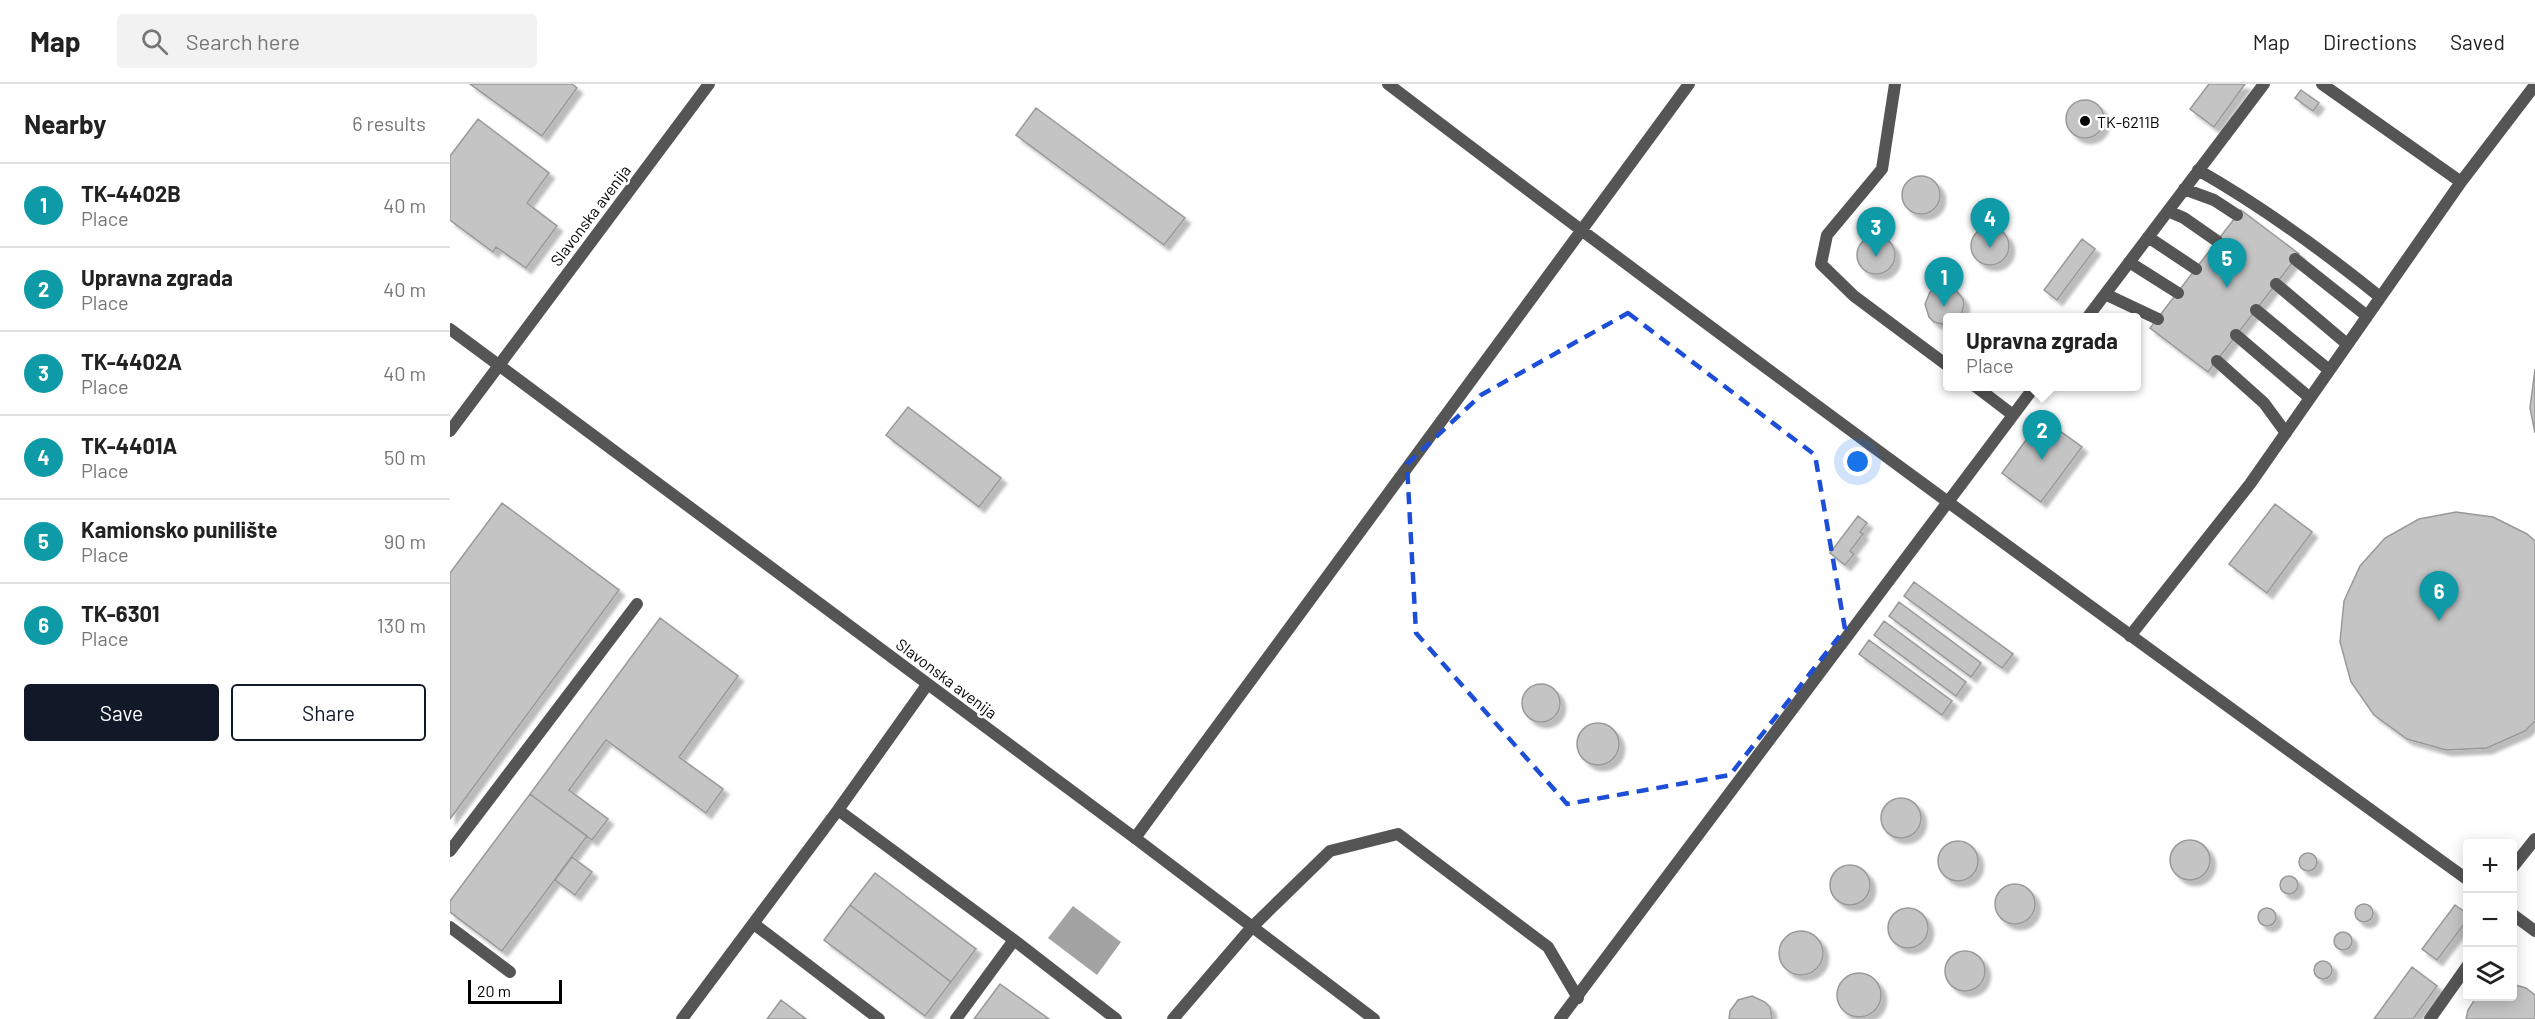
<!DOCTYPE html>
<html lang="en">
<head>
<meta charset="utf-8">
<style>
	body { margin:0; font-family:Barlow,sans-serif; background:#f2f2f2; color:#222 }
	.controls { position:absolute; right:18px; bottom:18px; display:grid; overflow:hidden; border-radius:6px; box-shadow:0 3px 15px #0003 }
	.controls button { width:54px; height:54px; display:grid; place-items:center; padding:0; border:0; border-bottom:2px solid #e0e0e0; background:#fff; color:#222; font:30px sans-serif }
	.scale { position:absolute; left:18px; bottom:15px; width:94px; box-sizing:border-box; padding-left:6px; border:3px solid #000; border-top:0; font-size:16px; line-height:21px; white-space:nowrap; color:#000; -webkit-text-stroke:4px #fff; paint-order:stroke }
	.you { position:absolute; left:1408px; top:378px; width:21px; height:21px; margin:-15px; border:4px solid #fff; border-radius:50%; background:#1a73e8; box-shadow:0 0 0 9px #1a73e833 }
	.badge { display:grid; place-items:center; width:39px; height:39px; border-radius:50%; background:#111827; color:#fff; font-size:20px; font-weight:700 }
	.pin { position:absolute; translate:-50% -50px; filter:drop-shadow(0 2px 3px #0008) }
	.pin::after { content:''; position:absolute; top:32px; width:21px; height:18px; background:inherit; clip-path:polygon(0 0,100% 0,50% 100%) }
	.popup { position:absolute; left:1493px; top:229px; width:198px; height:78px; box-sizing:border-box; display:grid; place-content:center; border-radius:6px; background:#fff; filter:drop-shadow(0 2px 4px #0005); font-size:20px; white-space:nowrap; color:#767676 }
	.popup b { font-size:22px; color:#222 }
	.popup::after { content:''; position:absolute; left:50%; top:100%; margin-left:-12px; border:12px solid transparent; border-top-color:#fff }
	.list { margin:0; padding:0; list-style:none }
	h2 { display:flex; justify-content:space-between; align-items:center; height:78px; margin:0; padding:0 24px; font-size:26px }
	h2 small { font-size:20px; font-weight:400; color:#767676 }
	.list li { display:grid; grid-template-columns:39px 1fr auto; gap:18px; align-items:center; box-sizing:border-box; height:84px; padding:0 24px; border-top:2px solid #e0e0e0 }
	.list b { display:block; font-size:22px; white-space:nowrap }
	.list p { margin:0; font-size:20px; white-space:nowrap; color:#767676 }
	.list em { font-size:20px; font-style:normal; color:#767676 }
	.actions { display:flex; gap:12px; padding:18px 24px }
	.actions a { flex:1; padding:14px 0; border:2px solid #111827; border-radius:6px; text-align:center; font-size:21px; color:#111827 }
	.actions .main { background:#111827; color:#fff }
	.icon { flex:none; width:33px; height:33px; fill:none; stroke:currentColor; stroke-width:2; stroke-linecap:round; stroke-linejoin:round }
	.map { position:relative; flex:none; width:2085px; height:935px; overflow:hidden }
	header { display:flex; align-items:center; gap:36px; box-sizing:border-box; height:84px; padding:0 30px; background:#fff; border-bottom:2px solid #e0e0e0 }
	header strong { font-size:28px }
	nav { display:flex; gap:33px; margin-inline-start:auto; font-size:21px }
	.search { width:420px; height:54px; background:#f2f2f2; display:flex; align-items:center; gap:15px; box-sizing:border-box; padding:0 21px; border-radius:6px; color:#767676; font-size:22px }
	main { display:flex }
	aside { flex:1; background:#fff }
	.map>svg:first-child { display:block }
	.water { fill:#a3a3a3 }
	.building { fill:#c4c4c4; stroke:#999; stroke-width:1.5; filter:url(#shadow) }
	.lines { fill:none; stroke-linecap:round; stroke-linejoin:round }
	.service { stroke:#555; stroke-width:12 }
	.minor { stroke:#555; stroke-width:12 }
	.marked { fill:none; stroke:#1d4ed8; stroke-width:4.5; stroke-dasharray:12 8; stroke-linejoin:round }
	.poi-dot { fill:#000; stroke:#fff; stroke-width:2 }
	.labels { text-anchor:middle; dominant-baseline:central; stroke-width:5; stroke-linejoin:round; paint-order:stroke }
	.poi-label { font-size:16px; fill:#000; stroke:#fff; text-anchor:start }
	.street-label { font-size:16px; fill:#000; stroke:#fff }
</style>
</head>
<body>
<header>
<strong>Map</strong>
<div class="search"><svg class="icon" aria-label="search" viewBox="0 0 24 24"><circle cx="10" cy="10" r="6"/><path d="M15 15l6 6"/></svg>Search here</div>
<nav><a>Map</a><a>Directions</a><a>Saved</a></nav>
</header>
<main>
<aside>
<h2>Nearby<small>6 results</small></h2>
<ul class="list">
<li><span class="badge" style="background:#0f9aa8">1</span><div><b>TK-4402B</b><p>Place</p></div><em>40 m</em></li>
<li><span class="badge" style="background:#0f9aa8">2</span><div><b>Upravna zgrada</b><p>Place</p></div><em>40 m</em></li>
<li><span class="badge" style="background:#0f9aa8">3</span><div><b>TK-4402A</b><p>Place</p></div><em>40 m</em></li>
<li><span class="badge" style="background:#0f9aa8">4</span><div><b>TK-4401A</b><p>Place</p></div><em>50 m</em></li>
<li><span class="badge" style="background:#0f9aa8">5</span><div><b>Kamionsko punilište</b><p>Place</p></div><em>90 m</em></li>
<li><span class="badge" style="background:#0f9aa8">6</span><div><b>TK-6301</b><p>Place</p></div><em>130 m</em></li>
</ul>
<div class="actions"><a class="main">Save</a><a>Share</a></div>
</aside>
<div class="map">
<svg width="2085" height="935" viewBox="0 0 2085 935">
	<defs>
		<filter id="shadow"><feDropShadow dx="5.5" dy="5.5" stdDeviation="1.5" flood-color="#0004"/></filter>
	</defs>
	<rect width="100%" height="100%" fill="#fff"/>
	<path class="water" d="M623 822 671 858 647 891 598 854Z"/>
	<path class="building" d="M20 0H122L127 4 92 52Z
		M1759 0H1795L1764 43 1740 25Z
		M1851 6 1869 19 1863 27 1845 14Z
		M1616 35a19 19 0 1 1 38 0a19 19 0 1 1-38 0Z
		M586 24 735 134 714 161 566 51Z
		M28 35 99 89 77 119 107 142 76 184 46 163 43 168 0 136V72Z
		M1452 111a19 19 0 1 1 38 0a19 19 0 1 1-38 0Z
		M1791 126 1849 170 1758 288 1700 244Z
		M1521 162a19 19 0 1 1 38 0a19 19 0 1 1-38 0Z
		M1407 171a19 19 0 1 1 38 0a19 19 0 1 1-38 0Z
		M1632 155 1645 165 1607 216 1594 206Z
		M1492 202 1505 205 1513 215 1514 220 1511 232 1498 234 1496 241 1484 238 1479 233 1475 220 1480 208Z
		M2085 285V349L2080 324Z
		M458 323 551 394 529 423 436 351Z
		M1592 334 1632 363 1591 418 1552 389Z
		M52 419 169 506 0 735V489Z
		M1825 420 1862 448 1817 509 1779 480Z
		M2006 428 2043 433 2077 450 2085 457V637L2075 647 2037 664 1996 666 1957 655 1924 631 1901 598 1890 558 1894 517 1910 482 1935 454 1969 435Z
		M1408 432 1417 439 1410 448 1413 450 1400 467 1404 470 1395 481 1380 469Z
		M1464 498 1563 570 1552 584 1454 512Z
		M1449 518 1531 579 1521 593 1439 532Z
		M210 534 288 592 229 673 273 705 256 729 156 656 119 706 158 735 142 756 80 710Z
		M1434 537 1516 598 1506 612 1424 551Z
		M1419 556 1502 617 1492 631 1409 570Z
		M1072 619a19 19 0 1 1 38 0a19 19 0 1 1-38 0Z
		M1127 660a21 21 0 1 1 42 0a21 21 0 1 1-42 0Z
		M80 710 137 752 52 867 0 828V817Z
		M1431 734a20 20 0 1 1 40 0a20 20 0 1 1-40 0Z
		M1720 776a20 20 0 1 1 40 0a20 20 0 1 1-40 0Z
		M1488 777a20 20 0 1 1 40 0a20 20 0 1 1-40 0Z
		M1849 778a9 9 0 1 1 18 0a9 9 0 1 1-18 0Z
		M122 773 142 788 125 811 105 796Z
		M1380 801a20 20 0 1 1 40 0a20 20 0 1 1-40 0Z
		M425 789 526 865 501 898 400 821Z
		M1830 801a9 9 0 1 1 18 0a9 9 0 1 1-18 0Z
		M1545 820a20 20 0 1 1 40 0a20 20 0 1 1-40 0Z
		M1905 829a9 9 0 1 1 18 0a9 9 0 1 1-18 0Z
		M400 821 501 898 475 932 374 856Z
		M2005 821 2018 830V835L1987 876 1972 865Z
		M1438 844a20 20 0 1 1 40 0a20 20 0 1 1-40 0Z
		M1808 833a9 9 0 1 1 18 0a9 9 0 1 1-18 0Z
		M1329 869a22 22 0 1 1 44 0a22 22 0 1 1-44 0Z
		M1884 857a9 9 0 1 1 18 0a9 9 0 1 1-18 0Z
		M1495 887a20 20 0 1 1 40 0a20 20 0 1 1-40 0Z
		M1864 886a9 9 0 1 1 18 0a9 9 0 1 1-18 0Z
		M1962 883 1987 902 1963 935H1924Z
		M1387 911a22 22 0 1 1 44 0a22 22 0 1 1-44 0Z
		M550 900 599 935H524Z
		M2062 900 2076 904 2085 911V935H2016L2018 926 2027 912H2062Z
		M1302 912 1315 918 1320 923 1322 935H1279L1280 927 1288 916Z
		M331 916 356 935H317Z"/>
	<g class="lines">
		<path class="service" d="M938 0C1294 271 1655 534 2018 796
			M1445 0 1432 85 1377 151 1371 180 1404 212 1498 282
			M1872 0 2011 98 2085 1
			M1748 86C1813 123 1872 166 1930 213
			M1734 105 1764 116 1787 131
			M1718 127 1734 134 1767 157
			M1698 153 1746 185
			M1845 175 1917 232
			M1679 178 1728 209
			M1826 200 1897 260
			M1655 210 1708 235
			M1806 226 1879 286
			M1637 234 1814 0
			M1786 251 1860 314
			M1767 277 1814 319 1836 349
			M1525 302 1563 331
			M1680 552 1800 400 2011 98
			M388 726 564 856 666 935
			M685 754 1239 0
			M0 767 187 520
			M2062 784 2085 755
			M2062 830 2085 847
			M304 840 429 935
			M0 843 60 888
			M232 935 388 726 477 601
			M506 935 564 856
			M723 935 801 844 880 767 948 750 1098 863 1128 914
			M1110 935 1585 302
			M1980 935 2018 881"/>
		<path class="minor" d="M0 245 685 754 924 935
			M0 347 259 0"/>
	</g>
	<path class="marked" d="M1178 229 1365 371 1395 545 1280 691 1117 720 966 549 957 380 1031 311Z"/>
	<circle class="poi-dot" cx="1635" cy="37" r="6"/>
	<g class="labels">
		<g class="poi-label">
			<text x="1647" y="37">TK-6211B</text>
		</g>
		<g class="street-label">
			<text transform="translate(140 131) rotate(-53)">Slavonska avenija</text>
			<text transform="translate(497 594) rotate(37)">Slavonska avenija</text>
		</g>
	</g>
</svg>
<div class="controls">
<button>+</button>
<button>−</button>
<button><svg class="icon" aria-label="layers" viewBox="0 0 24 24"><path d="M12 4l9 5-9 5-9-5zM3 14l9 5 9-5"/></svg></button>
</div>
<div class="scale">20 m</div>
<div class="you"></div>
<div class="pin badge" style="left:1494px;top:223px;background:#0f9aa8">1</div>
<div class="pin badge" style="left:1592px;top:376px;background:#0f9aa8">2</div>
<div class="popup"><b>Upravna zgrada</b>Place</div>
<div class="pin badge" style="left:1426px;top:173px;background:#0f9aa8">3</div>
<div class="pin badge" style="left:1540px;top:164px;background:#0f9aa8">4</div>
<div class="pin badge" style="left:1777px;top:204px;background:#0f9aa8">5</div>
<div class="pin badge" style="left:1989px;top:537px;background:#0f9aa8">6</div>
</div>
</main>
</body>
</html>
